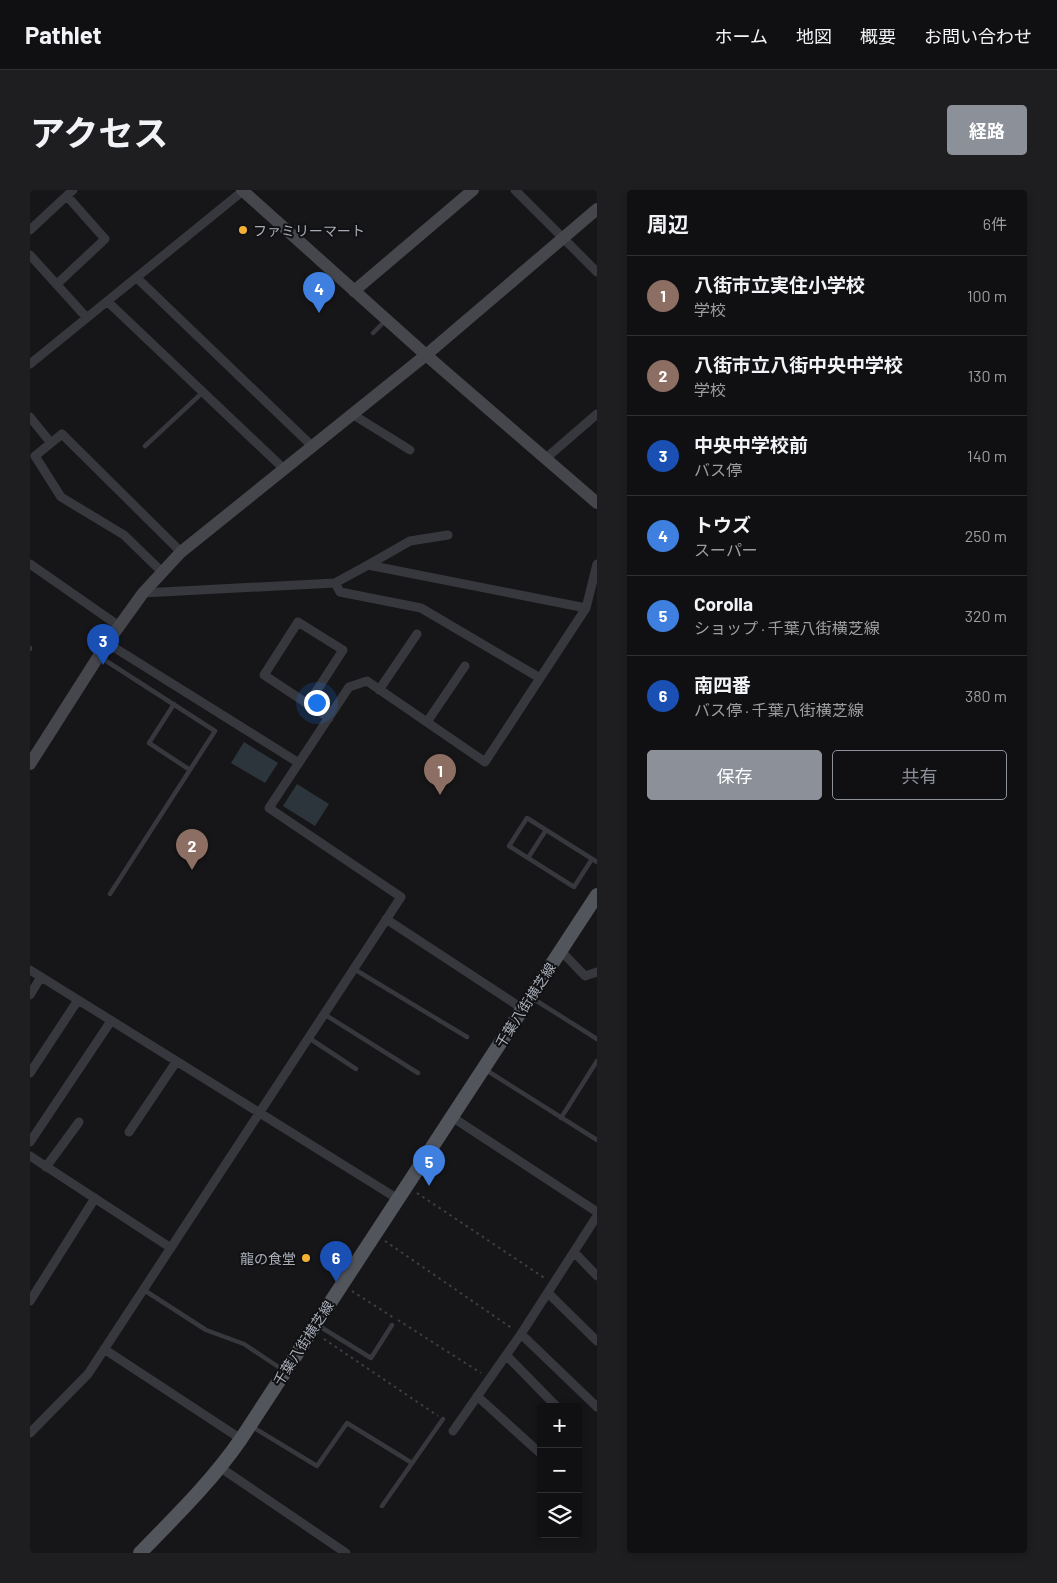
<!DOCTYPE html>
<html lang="ja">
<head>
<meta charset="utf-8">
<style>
	body { margin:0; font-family:Barlow,"Noto Sans JP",sans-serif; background:#1e1e20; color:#f1f3f6 }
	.controls { position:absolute; right:15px; bottom:15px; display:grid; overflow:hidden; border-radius:5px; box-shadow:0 2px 8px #0003 }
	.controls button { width:45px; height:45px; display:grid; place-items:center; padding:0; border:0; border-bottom:1px solid #303032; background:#101012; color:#f1f3f6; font:25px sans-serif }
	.you { position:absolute; left:286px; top:512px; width:18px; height:18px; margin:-12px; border:4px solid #fff; border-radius:50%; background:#1a73e8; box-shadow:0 0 0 8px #1a73e833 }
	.badge { display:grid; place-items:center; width:32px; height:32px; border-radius:50%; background:#8c9099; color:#fff; font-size:16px; font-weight:700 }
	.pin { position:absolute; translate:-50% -41px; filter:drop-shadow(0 1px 2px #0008) }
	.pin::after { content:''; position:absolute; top:26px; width:18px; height:15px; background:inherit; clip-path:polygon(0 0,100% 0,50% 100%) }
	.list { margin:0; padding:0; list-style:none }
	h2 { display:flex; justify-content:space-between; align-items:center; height:65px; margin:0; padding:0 20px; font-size:21px }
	h2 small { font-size:16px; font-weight:400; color:#9c9d9f }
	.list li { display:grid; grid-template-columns:32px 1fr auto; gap:15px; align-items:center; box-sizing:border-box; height:80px; padding:0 20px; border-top:1px solid #303032 }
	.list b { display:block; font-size:19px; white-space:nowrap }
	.list p { margin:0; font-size:16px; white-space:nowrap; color:#9c9d9f }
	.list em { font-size:16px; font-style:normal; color:#9c9d9f }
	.actions { display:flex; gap:10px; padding:15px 20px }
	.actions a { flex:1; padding:11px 0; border:1px solid #8c9099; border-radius:5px; text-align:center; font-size:18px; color:#8c9099 }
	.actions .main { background:#8c9099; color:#fff }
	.icon { flex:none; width:28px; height:28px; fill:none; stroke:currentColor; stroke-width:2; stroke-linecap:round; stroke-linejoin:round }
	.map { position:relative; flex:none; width:567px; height:1363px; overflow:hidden; border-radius:5px }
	header { display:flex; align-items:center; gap:30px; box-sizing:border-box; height:70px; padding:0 25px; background:#101012; border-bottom:1px solid #303032 }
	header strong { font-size:24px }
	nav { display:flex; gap:28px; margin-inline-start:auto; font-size:18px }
	.intro { display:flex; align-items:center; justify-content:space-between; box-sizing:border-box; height:120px; padding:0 30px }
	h1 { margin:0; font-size:35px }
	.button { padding:12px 22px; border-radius:5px; background:#8c9099; color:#fff; font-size:18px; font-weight:700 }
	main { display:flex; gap:30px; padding:0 30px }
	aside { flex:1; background:#101012; border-radius:5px; box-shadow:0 2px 8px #0003 }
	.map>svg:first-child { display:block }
	.water { fill:#2c353c }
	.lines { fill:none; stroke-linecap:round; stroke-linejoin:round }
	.path { stroke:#3d3f44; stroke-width:2; stroke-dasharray:2.5 4; stroke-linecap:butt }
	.lane { stroke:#37383d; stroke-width:4.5 }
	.street { stroke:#37383d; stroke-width:9 }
	.secondary { stroke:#45474d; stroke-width:12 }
	.primary { stroke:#53555c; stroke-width:14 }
	.poi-dot { fill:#f2b134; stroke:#111113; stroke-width:2 }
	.labels { text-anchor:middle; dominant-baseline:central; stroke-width:4; stroke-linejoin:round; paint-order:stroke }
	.poi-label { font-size:14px; fill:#a8adb8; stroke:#111113; text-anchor:start }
	.street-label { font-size:14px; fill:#a8adb8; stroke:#111113 }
</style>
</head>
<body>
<header>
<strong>Pathlet</strong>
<nav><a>ホーム</a><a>地図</a><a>概要</a><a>お問い合わせ</a></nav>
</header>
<div class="intro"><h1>アクセス</h1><a class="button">経路</a></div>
<main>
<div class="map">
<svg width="567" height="1363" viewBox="0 0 567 1363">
	<rect width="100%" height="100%" fill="#161618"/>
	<path class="water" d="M214 552 248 573 235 593 201 573Z
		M267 594 299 614 285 636 253 616Z"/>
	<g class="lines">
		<path class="path" d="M387 1003 516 1089
			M355 1051 483 1139
			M322 1101 364 1128
			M368 1130 451 1183
			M294 1149 408 1226"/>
		<path class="lane" d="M343 143 355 131
			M115 256 173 202
			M0 459V458
			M70 467 185 541 80 704
			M144 514 119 553 160 580
			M498 668 516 640
			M562 669 544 697 479 656 497 628 567 672
			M324 779 437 847
			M502 808 567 849
			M294 824 388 883
			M279 848 326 879
			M456 880 567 950
			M531 928 567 871
			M114 1100 176 1140 214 1154 253 1180
			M289 1136 341 1168 362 1135
			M221 1236 287 1276 317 1233 382 1273
			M352 1316 413 1229"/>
		<path class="street" d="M485 0 567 82
			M0 40 43 0
			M0 65 57 128
			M107 88 282 256
			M27 94 75 49 37 6
			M78 112 254 279
			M0 174 214 0
			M322 224 380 260
			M0 227 21 253
			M515 269 567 224
			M0 374 89 436
			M338 375 380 351 418 345
			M132 382 94 345 31 307 5 266 32 244 151 362
			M305 393 310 402 391 418 510 488
			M113 403 305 393 338 375 556 418
			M77 453 269 573
			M349 500 387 444
			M278 514 313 460 268 432 234 485 299 528
			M397 532 435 476
			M356 729 493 819
			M531 761 555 786 567 782
			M0 780 368 1009
			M0 805 11 787
			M0 883 48 810
			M422 927 567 1022
			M99 942 146 872
			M0 952 81 831
			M0 966 141 1058
			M16 977 49 932
			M544 1062 567 1086
			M518 1103 567 1151
			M0 1111 65 1008
			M491 1144 567 1217
			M74 1159 211 1249
			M476 1165 527 1217
			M447 1206 511 1264
			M423 1241 491 1144 567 1026
			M0 1243 58 1184 371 707 239 618 319 497 337 491 455 572 556 418 567 374
			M191 1278 316 1363"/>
		<path class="secondary" d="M212 0 396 165 567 313
			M324 101 443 0
			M0 574 77 453 113 403 151 362 396 165 567 19"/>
		<path class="primary" d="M110 1363C146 1326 182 1291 211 1249L567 705"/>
	</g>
	<g class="poi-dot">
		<circle cx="213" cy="40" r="5"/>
		<circle cx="276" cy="1068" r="5"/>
	</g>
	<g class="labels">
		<g class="poi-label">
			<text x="223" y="40">ファミリーマート</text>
			<text x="266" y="1068" text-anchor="end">龍の食堂</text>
		</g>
		<g class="street-label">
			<text transform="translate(495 815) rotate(-57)">千葉八街横芝線</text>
			<text transform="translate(273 1153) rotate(-57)">千葉八街横芝線</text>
		</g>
	</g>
</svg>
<div class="controls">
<button>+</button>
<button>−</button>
<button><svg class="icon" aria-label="layers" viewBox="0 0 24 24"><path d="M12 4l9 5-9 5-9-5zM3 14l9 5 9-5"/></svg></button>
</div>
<div class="you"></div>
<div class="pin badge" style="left:410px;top:605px;background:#8d6e63">1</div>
<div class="pin badge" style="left:162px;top:680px;background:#8d6e63">2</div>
<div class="pin badge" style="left:73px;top:475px;background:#1a4fb4">3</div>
<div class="pin badge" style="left:289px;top:123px;background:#3f7fe0">4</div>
<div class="pin badge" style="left:399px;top:996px;background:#3f7fe0">5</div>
<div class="pin badge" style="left:306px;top:1092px;background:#1a4fb4">6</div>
</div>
<aside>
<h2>周辺<small>6件</small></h2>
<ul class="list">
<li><span class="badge" style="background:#8d6e63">1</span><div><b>八街市立実住小学校</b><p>学校</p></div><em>100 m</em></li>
<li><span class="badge" style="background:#8d6e63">2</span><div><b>八街市立八街中央中学校</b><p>学校</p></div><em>130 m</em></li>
<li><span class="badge" style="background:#1a4fb4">3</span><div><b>中央中学校前</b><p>バス停</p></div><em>140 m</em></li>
<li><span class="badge" style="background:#3f7fe0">4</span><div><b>トウズ</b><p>スーパー</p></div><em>250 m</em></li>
<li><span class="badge" style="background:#3f7fe0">5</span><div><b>Corolla</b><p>ショップ · 千葉八街横芝線</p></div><em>320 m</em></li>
<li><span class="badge" style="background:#1a4fb4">6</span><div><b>南四番</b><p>バス停 · 千葉八街横芝線</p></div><em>380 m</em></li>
</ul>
<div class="actions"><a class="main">保存</a><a>共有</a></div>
</aside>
</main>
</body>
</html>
